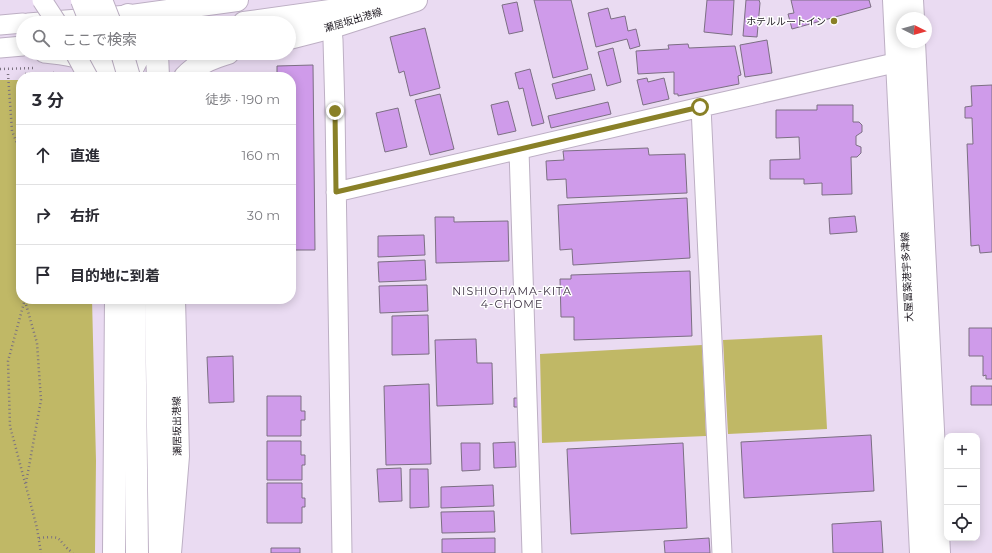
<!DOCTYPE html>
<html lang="ja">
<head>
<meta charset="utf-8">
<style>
	body { margin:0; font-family:Montserrat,"Noto Sans JP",sans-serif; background:#f2f2f3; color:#2b2b33 }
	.controls { position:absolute; right:12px; bottom:12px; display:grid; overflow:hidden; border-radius:8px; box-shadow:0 2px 10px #0003 }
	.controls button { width:36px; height:36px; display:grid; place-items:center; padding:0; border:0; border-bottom:1px solid #e1e1e2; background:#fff; color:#2b2b33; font:20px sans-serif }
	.compass { position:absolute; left:896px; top:12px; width:36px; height:36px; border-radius:50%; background:#fff; box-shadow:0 2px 10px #0003; rotate:95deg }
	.stop { position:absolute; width:12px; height:12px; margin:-9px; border:3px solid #898027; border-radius:50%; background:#fff }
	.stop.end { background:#898027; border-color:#fff; box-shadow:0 1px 4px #0008 }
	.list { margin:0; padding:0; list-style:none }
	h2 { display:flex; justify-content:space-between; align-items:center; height:52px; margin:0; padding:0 16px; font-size:17px }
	h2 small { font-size:13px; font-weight:400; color:#7c7c81 }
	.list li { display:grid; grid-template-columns:26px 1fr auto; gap:12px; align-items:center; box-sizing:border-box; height:60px; padding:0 16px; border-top:1px solid #e1e1e2 }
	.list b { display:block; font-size:15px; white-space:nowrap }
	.list em { font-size:13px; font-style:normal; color:#7c7c81 }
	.icon { flex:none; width:22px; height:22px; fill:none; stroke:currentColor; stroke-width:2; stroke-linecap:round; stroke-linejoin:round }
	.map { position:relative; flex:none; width:992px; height:553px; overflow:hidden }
	.search { position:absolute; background:#fff; box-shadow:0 2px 10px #0003; left:16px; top:16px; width:280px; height:44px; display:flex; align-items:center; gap:10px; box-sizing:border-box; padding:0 14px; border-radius:22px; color:#7c7c81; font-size:15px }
	.panel { position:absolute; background:#fff; box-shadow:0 2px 10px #0003; left:16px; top:72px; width:280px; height:232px; border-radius:16px }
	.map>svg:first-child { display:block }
	.green { fill:#c0b866 }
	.building { fill:#cf9bea; stroke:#7c6f83 }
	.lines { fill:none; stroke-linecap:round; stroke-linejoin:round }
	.minor-casing { stroke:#bdafc4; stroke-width:21 }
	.major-casing { stroke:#bdafc4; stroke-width:24 }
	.highway-casing { stroke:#bdafc4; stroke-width:24 }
	.path { stroke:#7b7280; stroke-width:2.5; stroke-dasharray:1 3; stroke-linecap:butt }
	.minor { stroke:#fff; stroke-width:19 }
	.major { stroke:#fff; stroke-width:22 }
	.highway { stroke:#fff; stroke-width:22 }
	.minor-bridge-casing { stroke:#bdafc4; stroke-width:21; stroke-linecap:butt }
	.highway-bridge-casing { stroke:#bdafc4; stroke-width:24; stroke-linecap:butt }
	.minor-bridge { stroke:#fff; stroke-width:19 }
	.highway-bridge { stroke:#fff; stroke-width:22 }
	.route { stroke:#898027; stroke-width:5 }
	.poi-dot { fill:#898027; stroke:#fff; stroke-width:1.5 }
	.labels { text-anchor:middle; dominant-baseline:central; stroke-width:3; stroke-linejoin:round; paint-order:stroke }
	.street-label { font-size:10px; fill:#1f1a22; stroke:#fff }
	.poi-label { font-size:10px; fill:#1f1a22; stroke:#fff; text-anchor:end }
	.neighbourhood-label { font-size:11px; letter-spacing:1px; fill:#3b3041; stroke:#fff }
</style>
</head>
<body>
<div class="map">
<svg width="992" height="553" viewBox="0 0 992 553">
	<rect width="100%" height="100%" fill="#eadbf2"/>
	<path class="green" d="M0 80H21V299H92L96 461 95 553H0Z
		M822 335 827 429 728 434 723 340Z
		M702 345 706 436 542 443 540 354Z"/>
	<path class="building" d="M534 0H571L588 69 553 78Z
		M707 0H734L732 35 704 32Z
		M746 0H759L760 3 757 37 743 36Z
		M791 0H869L871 7 792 29 788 14 794 13Z
		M517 2 523 31 509 34 502 5Z
		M608 8 611 19 625 16 628 31 636 29 640 46 630 49 627 39 596 47 588 13Z
		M425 28 440 88 410 96 404 71 399 73 390 37Z
		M767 40 772 73 745 77 740 45Z
		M688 44 689 48 735 46 741 75 738 76 739 84 678 96V94H674V72L638 74 636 51 669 49 668 45Z
		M613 48 621 82 607 86 598 52Z
		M313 65 315 250H291V77H277V66Z
		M530 69 544 123 532 126 523 88 519 89 515 73Z
		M591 74 595 90 556 99 552 84Z
		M647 78 648 82 664 78 669 99 643 105 637 80Z
		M992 85V252L980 253 979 245 971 246 967 144H973L972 118H965V107L972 106 971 86Z
		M440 94 454 149 430 155 415 100Z
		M508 101 516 131 498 135 491 105Z
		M608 102 611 114 551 128 548 116Z
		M817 105H853V122H859L862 125V132L856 136V145L861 147V153L857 157H851L852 194 822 195V183L804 184V179H770V160L800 159 799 137 776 138V110H817Z
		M398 108 407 147 385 152 376 113Z
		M648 148 649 155 685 154 687 193 567 198 566 179 547 180 546 161 564 160 563 151Z
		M687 198 690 258 573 265 572 249 560 250 558 205Z
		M855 216 857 232 830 234 829 218Z
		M435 217H454V222L508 221 509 261 436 263Z
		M424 235 425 255 378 257V236Z
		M425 260 426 280 379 282 378 262Z
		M690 271 692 336 574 340V317H561L560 279H571V275Z
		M427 285 428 311 380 313 379 286Z
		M428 315 429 354 392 355V316Z
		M969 328H992V379H986V375L983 376V356H969Z
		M476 339 477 363H492L493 404 437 406 435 340Z
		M233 356 234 402 209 403 207 357Z
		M429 384 431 464 386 465 384 386Z
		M971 386H992V405H971Z
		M267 396H301V411H305V420H301V436H267Z
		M514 398H523V407H514Z
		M871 435 874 491 744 498 741 442Z
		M267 441H301V455H305V465H302V480H267Z
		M515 442 516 467 494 468 493 443Z
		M461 443H480V470L462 471Z
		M683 443 687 528 571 534 567 449Z
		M401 468 402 501 379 502 377 469Z
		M410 469H428L429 507 410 508Z
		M267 483H302V498H305V507H302V523H267Z
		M493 485 494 506 441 508V487Z
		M494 511 495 532 442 533 441 512Z
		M881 521 883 553H833L832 524Z
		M495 538V553H442V539Z
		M709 538 710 553H665L664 541Z
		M271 548H300V553H271Z"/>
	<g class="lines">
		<g class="minor-casing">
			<path id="minor" d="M330 12 333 40 335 111 342 553
				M28 23 128 15 178 8
				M0 25 23 23
				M0 48 23 46
				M44 53C69 56 87 56 105 77
				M701 107 722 553
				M519 150 532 553
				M336 192 701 107 912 59"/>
		</g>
		<g class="major-casing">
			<path id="major" d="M894 0 921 553
				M912 0 913 18
				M128 15 140 23
				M164 23 178 8 237 0
				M244 23 330 11 394 0
				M289 38 332 27 416 0
				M914 42 939 553
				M157 53 158 77
				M128 77 140 53
				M185 77C197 64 211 58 228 53
				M114 553 116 299
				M170 553 178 456 174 299"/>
		</g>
		<g class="highway-casing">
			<path id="highway" d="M103 53 111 77
				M134 299 137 553
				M156 299 160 553"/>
		</g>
		<path class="path" d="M0 69 36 68
			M8 74 12 131 21 153
			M24 77V74L54 73
			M25 299 8 361 10 426 37 528 41 553
			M25 301 37 343 41 400 26 483
			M39 538C66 535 55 540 73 553"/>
		<use href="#minor" class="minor"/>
		<use href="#major" class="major"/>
		<use href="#highway" class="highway"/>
		<g class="minor-bridge-casing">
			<path id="minor-bridge" d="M42 0 57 23
				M75 53 88 77"/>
		</g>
		<g class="highway-bridge-casing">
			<path id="highway-bridge" d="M82 0 91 23
				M101 0 110 23
				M122 53 129 77"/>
		</g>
		<use href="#minor-bridge" class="minor-bridge"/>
		<use href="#highway-bridge" class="highway-bridge"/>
	</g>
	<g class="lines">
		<path class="route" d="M335 111 336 192 700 107"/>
	</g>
	<circle class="poi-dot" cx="834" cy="21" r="4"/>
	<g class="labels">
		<g class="street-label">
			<text transform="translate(353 20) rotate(-17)">瀬居坂出港線</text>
			<text transform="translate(907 277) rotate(-93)">大屋冨築港宇多津線</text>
			<text transform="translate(177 426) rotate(-91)">瀬居坂出港線</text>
		</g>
		<g class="poi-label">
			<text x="826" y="21">ホテルルートイン</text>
		</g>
		<g class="neighbourhood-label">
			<text x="512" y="291">NISHIOHAMA-KITA<tspan x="512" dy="13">4-CHOME</tspan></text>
		</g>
	</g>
</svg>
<div class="controls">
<button>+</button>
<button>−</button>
<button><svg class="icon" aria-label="locate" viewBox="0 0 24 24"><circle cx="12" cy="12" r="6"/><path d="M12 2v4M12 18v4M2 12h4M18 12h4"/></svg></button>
</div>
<svg class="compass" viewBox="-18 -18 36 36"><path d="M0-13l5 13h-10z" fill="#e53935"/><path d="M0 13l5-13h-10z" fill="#7c7c81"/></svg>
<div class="stop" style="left:700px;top:107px"></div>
<div class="stop end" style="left:335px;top:111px"></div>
<div class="search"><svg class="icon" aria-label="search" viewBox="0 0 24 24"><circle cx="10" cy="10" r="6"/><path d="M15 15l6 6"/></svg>ここで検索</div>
<section class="panel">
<h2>3 分<small>徒歩 · 190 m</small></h2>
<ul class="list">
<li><svg class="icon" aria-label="ahead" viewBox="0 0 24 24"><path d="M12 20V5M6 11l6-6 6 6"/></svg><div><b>直進</b></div><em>160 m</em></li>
<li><svg class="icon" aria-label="right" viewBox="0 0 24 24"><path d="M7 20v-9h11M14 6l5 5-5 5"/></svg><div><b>右折</b></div><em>30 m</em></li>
<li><svg class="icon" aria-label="arrive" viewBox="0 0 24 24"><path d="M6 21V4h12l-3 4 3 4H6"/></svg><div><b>目的地に到着</b></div></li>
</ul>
</section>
</div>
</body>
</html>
